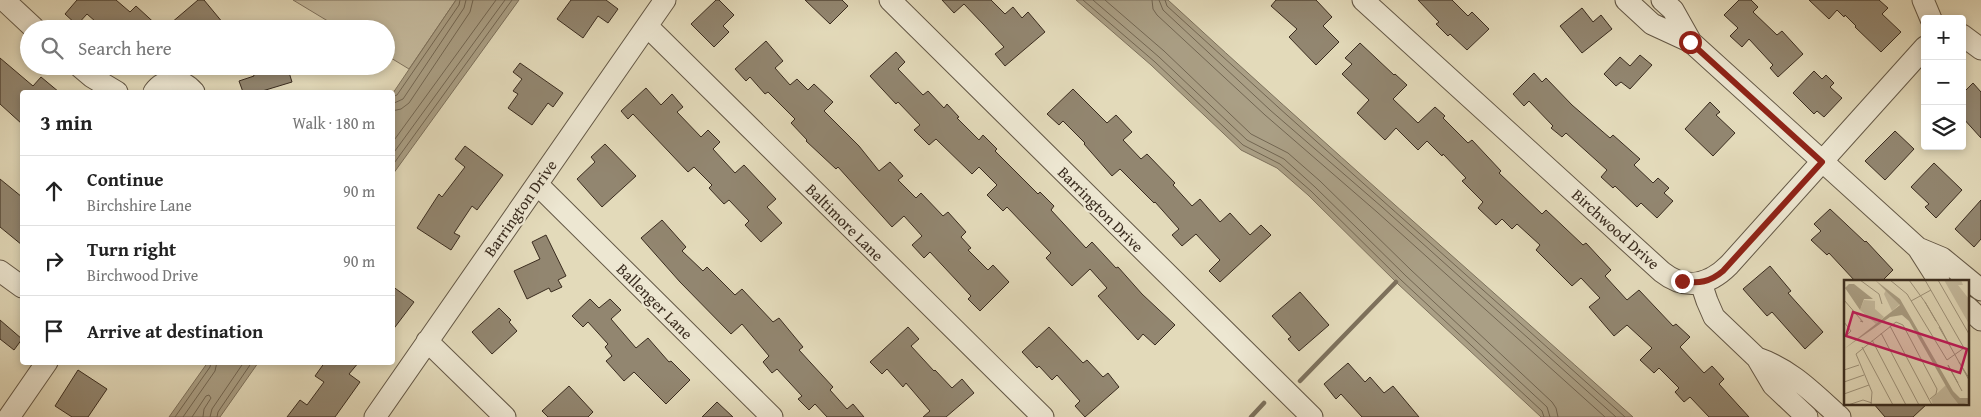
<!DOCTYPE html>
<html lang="en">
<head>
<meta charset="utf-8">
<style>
	body { margin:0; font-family:"Gentium Book Plus",serif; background:#f2f2f2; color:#222 }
	.controls { position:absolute; right:15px; top:15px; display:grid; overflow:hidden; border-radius:5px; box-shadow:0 2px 8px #0003 }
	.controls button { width:45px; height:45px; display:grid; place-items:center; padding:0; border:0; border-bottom:1px solid #e0e0e0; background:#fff; color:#222; font:25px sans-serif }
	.stop { position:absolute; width:15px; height:15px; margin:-11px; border:4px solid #8f2418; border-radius:50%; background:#fff }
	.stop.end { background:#8f2418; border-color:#fff; box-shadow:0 1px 5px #0008 }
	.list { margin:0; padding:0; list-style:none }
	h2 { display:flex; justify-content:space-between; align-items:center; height:65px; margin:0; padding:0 20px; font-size:21px }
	h2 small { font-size:16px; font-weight:400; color:#767676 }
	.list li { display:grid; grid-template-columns:32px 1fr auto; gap:15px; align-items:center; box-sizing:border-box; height:70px; padding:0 20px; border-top:1px solid #e0e0e0 }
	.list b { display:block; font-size:19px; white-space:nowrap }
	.list p { margin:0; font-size:16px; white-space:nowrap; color:#767676 }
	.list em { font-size:16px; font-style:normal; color:#767676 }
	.icon { flex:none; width:28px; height:28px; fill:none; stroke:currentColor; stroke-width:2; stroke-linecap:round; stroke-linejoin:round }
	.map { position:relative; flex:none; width:1981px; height:417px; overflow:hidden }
	.search { position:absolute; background:#fff; box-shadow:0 2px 8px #0003; left:20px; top:20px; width:375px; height:55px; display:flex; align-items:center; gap:12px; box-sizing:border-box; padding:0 18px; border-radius:28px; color:#767676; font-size:19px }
	.panel { position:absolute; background:#fff; box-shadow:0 2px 8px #0003; left:20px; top:90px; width:375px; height:275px; border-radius:5px }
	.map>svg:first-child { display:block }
	.green { fill:#c6bca0; stroke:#807460 }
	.water { fill:#aa9f85; stroke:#7d715c }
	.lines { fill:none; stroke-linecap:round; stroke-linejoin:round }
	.shore { stroke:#726652; stroke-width:1 }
	.stream { stroke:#7d715c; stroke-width:4.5 }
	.building { fill:#928670; stroke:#3a2c1f }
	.minor-casing { stroke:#645846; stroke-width:23 }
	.minor { stroke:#ede7d2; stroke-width:21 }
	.route { stroke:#8f2418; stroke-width:6 }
	.labels { text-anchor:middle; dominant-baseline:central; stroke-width:4.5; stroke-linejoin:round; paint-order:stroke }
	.street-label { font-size:16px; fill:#3a2c1f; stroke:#ede7d2 }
	.inset-road { fill:none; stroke:#9f947c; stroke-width:1 }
	.view { fill:#c2185b; fill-opacity:0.15; stroke:#c2185b; stroke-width:2.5 }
	.inset-edge { fill:none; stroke:#3a2c1f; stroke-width:2.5 }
</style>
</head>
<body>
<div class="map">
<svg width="1981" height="417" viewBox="0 0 1981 417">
	<rect width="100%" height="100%" fill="#e3daba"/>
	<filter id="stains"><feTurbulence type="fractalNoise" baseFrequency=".004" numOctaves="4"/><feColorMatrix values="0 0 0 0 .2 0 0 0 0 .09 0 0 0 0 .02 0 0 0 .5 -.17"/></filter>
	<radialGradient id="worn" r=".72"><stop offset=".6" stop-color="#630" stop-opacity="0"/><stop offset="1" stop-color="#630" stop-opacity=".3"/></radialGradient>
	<path class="green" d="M293 0H456L409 69 386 55V29H341Z"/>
	<path class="water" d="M456 0H519L393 174V93Z
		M1076 0H1168C1321 141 1478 278 1633 417H1541L1398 284 1308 195 1277 168 1241 150 1151 65Z
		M208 362 258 363 220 417H169Z"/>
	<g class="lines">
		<path class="shore" d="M1083 0 1155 62 1243 145 1280 164 1311 191 1401 280 1542 411 1544 417
			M1093 0 1159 57 1247 140 1284 159 1315 187 1406 276 1547 407 1550 417
			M1105 0 1164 51 1251 134 1288 153 1320 181 1411 270 1552 402 1556 408 1558 417
			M1152 0 1153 9 1157 15 1265 115 1377 212 1605 417
			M1159 0 1163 10 1270 110 1382 207 1616 417
			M1165 0 1167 6C1318 145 1473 280 1625 417
			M392 97 397 95 459 5 460 0
			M392 104 403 99 464 8 466 0
			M392 111 401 109 409 103 470 12 473 0
			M392 143 496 0
			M392 155 505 0
			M392 166 512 0
			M175 417 210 367 211 362
			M183 417 215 371 217 362
			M192 417 206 396 209 395 211 398 204 409 203 417
			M210 417 212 409 244 362
			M217 417 218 412 252 362"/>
		<path class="stream" d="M1300 381 1396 282
			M1251 417 1264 403"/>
	</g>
	<path class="building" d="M77 0H116L130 12 136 6 161 29H104L87 14 77 25 65 14Z
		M198 0H204L228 29H164Z
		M571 0H606L618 9 608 23 598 16 583 38 557 19Z
		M716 0H719L734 15 723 26 729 32 714 47 691 24Z
		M805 0H842L848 6 830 24Z
		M942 0H991L1005 14 1013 7 1022 18 1028 12 1045 32 1005 66 995 54 1004 47 984 25 964 4 954 13Z
		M1276 0H1316L1332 17 1323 26 1339 42 1316 65 1289 37 1297 29 1271 6Z
		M1418 0H1452L1468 16 1472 12 1489 29 1467 50 1450 34 1448 36 1436 24 1439 22Z
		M1739 0H1751L1758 7 1753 12 1777 35 1782 31 1803 54 1778 77 1770 68 1773 65 1749 39 1742 47 1730 36 1738 28 1724 15Z
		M1809 0H1879L1888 8 1882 14 1901 32 1881 52 1855 27 1856 26 1845 15 1844 17 1837 10 1829 19Z
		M1582 8 1593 22 1601 15 1612 29 1582 53 1560 26Z
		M766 41 783 61 775 68 790 85 797 79 808 90 814 84 833 102 824 111 859 146 879 171 890 162 903 176 898 180 916 198 921 193 943 216 948 212 966 232 961 237 971 248 968 250 988 270 993 265 1009 282 980 311 968 299 971 296 930 252 924 258 912 245 922 236 904 216 892 227 838 167 836 169 806 141 807 140 791 123 795 119 768 92 765 94 750 77 746 81 735 69Z
		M1360 43 1394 75 1395 74 1407 85 1393 99 1418 123 1435 107 1445 116 1443 118 1468 143 1472 140 1501 171 1499 173 1542 214 1546 210 1583 245 1586 243 1611 270 1605 276 1627 300 1639 290 1673 326 1676 324 1690 337 1680 347 1704 373 1712 366 1724 379 1719 384 1749 417H1709L1690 397 1684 402 1675 392 1679 388 1659 368 1654 373 1640 360 1652 348 1627 325 1614 336 1589 307 1600 298 1581 278 1572 286 1536 250 1540 245 1517 224 1512 229 1502 219 1496 225 1478 208 1483 202 1462 181 1466 178 1443 154 1442 156 1427 141 1418 150 1396 128 1385 140 1357 113 1369 100 1342 74 1352 64 1345 58Z
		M896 52 905 62 898 69 923 95 928 91 944 108 947 104 959 117 957 118 979 140 983 135 997 149 995 151 1038 194 1040 192 1054 206 1051 210 1086 248 1092 242 1116 268 1118 267 1142 294 1175 325 1155 345 1143 334 1138 340 1098 296 1107 288 1090 269 1072 286 1046 258 1051 253 1007 207 1003 211 987 195 997 185 979 167 972 174 936 139 929 145 914 130 920 125 898 102 896 104 870 76Z
		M1640 55 1652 65 1630 89 1621 82 1616 86 1604 74 1620 57 1630 66Z
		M0 58 33 86 41 77 59 92H22V124L0 104Z
		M520 63 563 93 553 107 548 103 532 125 508 108 518 94 513 91 522 79 513 72Z
		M251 66H287L292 82 259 92H243L239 81 254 76Z
		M1814 71 1822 79 1826 75 1834 83 1830 87 1842 98 1824 117 1817 111 1814 114 1793 93Z
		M1534 73 1542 82 1546 78 1572 105 1610 138 1613 135 1640 159 1634 165 1653 183 1658 178 1669 188 1664 193 1673 201 1657 218 1641 203 1637 207 1615 186 1613 188 1601 177 1607 170 1566 133 1562 137 1551 128 1553 126 1529 101 1524 106 1513 94Z
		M1973 83 1981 92V138L1962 117V94Z
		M646 88 661 105 672 94 683 107 677 112 701 137 708 130 720 142 713 149 735 173 744 165 776 199 767 207 782 223 761 242 745 225 749 221 729 200 724 204 709 188 712 185 694 167 688 172 633 114 628 119 621 111Z
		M1073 89 1107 123 1116 115 1132 132 1123 140 1141 159 1147 154 1175 183 1173 185 1192 206 1200 199 1220 222 1230 213 1250 235 1261 225 1271 235 1220 282 1209 271 1220 260 1196 234 1182 246 1172 235 1179 229 1155 202 1154 203 1120 169 1112 176 1084 144 1085 143 1063 121 1059 125 1047 114Z
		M1710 102 1720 112 1716 115 1735 133 1713 156 1685 129Z
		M1895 131 1914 149 1885 180 1865 161Z
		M605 144 636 176 602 207 577 179 595 162 591 157Z
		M465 146 503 175 477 210 472 206 454 233 460 236 451 250 417 228 439 194 442 197 465 167 455 159Z
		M1934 163 1962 190 1936 218 1925 207 1929 204 1911 187Z
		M0 179 22 197V245L0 227Z
		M1981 200V239L1974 247 1955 229Z
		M1830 209 1865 242 1866 241 1893 270 1882 281H1855L1829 253 1827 255 1811 240 1821 231 1814 224Z
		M662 220 686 247 682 251 703 271 707 267 735 295 742 289 773 322 779 318 803 347 799 350 833 387 830 390 847 409 853 404 864 417H827L815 404 809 410 798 399 802 396 777 369 772 373 763 362 769 356 742 324 731 334 680 282 641 238Z
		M546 235 566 276 558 280 562 287 551 292 549 288 527 299 514 271 540 259 532 242Z
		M1770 266 1791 291 1788 293 1823 332 1805 349 1772 312 1767 316 1743 289Z
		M392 286 414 302 392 331Z
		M1300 292 1329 325 1299 351 1288 339 1291 337 1272 316Z
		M590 299 599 308 610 299 621 310 611 319 636 348 648 338 669 362 671 361 690 380 666 404 634 372 624 381 606 361 612 356 605 347 608 344 588 322 583 327 572 316Z
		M499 308 511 320 509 322 517 331 492 354 472 332Z
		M0 320 22 339 14 350 0 339Z
		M908 327 919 339 911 346 934 371 935 370 952 388 962 379 974 393 946 417H923L930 411 906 383 903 387 887 369 882 374 870 362Z
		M1049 327 1083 363 1087 360 1103 377 1108 373 1119 387 1085 417 1075 406 1080 401 1057 375 1052 380 1039 366 1037 368 1022 352Z
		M325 362H359L349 374 360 382 335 417H287L300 400 307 405 324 382 315 376Z
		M1348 363 1365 382 1370 377 1384 393 1393 386 1419 417H1362L1341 394 1336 399 1324 384Z
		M78 370 107 389 88 417H72L55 406Z
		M569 386 593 412 588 417H548L542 411Z
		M717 402 733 417H702Z
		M1873 403H1928L1913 417H1885Z"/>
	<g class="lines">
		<g class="minor-casing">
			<path id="minor" d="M4 0 35 29
				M890 0 1312 417
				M1363 0 1662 272C1686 291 1709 285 1729 265L1925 47
				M1626 0 1652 24 1691 42 1673 10 1662 0
				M1923 0 1931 19
				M647 26 1043 417
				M1962 35 1981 49
				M1691 42 1918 248
				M79 66 92 77 117 92
				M154 92C165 77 183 79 194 92
				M537 184 772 417
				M0 271 22 287
				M1939 281 1918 248 1942 258 1981 290
				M1701 283 1707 301 1714 317 1757 358
				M1967 307 1981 320
				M427 341 505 417
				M9 417 47 362
				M375 417 665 0
				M1807 417 1773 385 1757 358C1792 370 1813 393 1840 417"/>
		</g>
		<use href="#minor" class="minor"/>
	</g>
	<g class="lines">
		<path class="route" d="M1682 281C1699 284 1710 282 1723 271L1822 162 1690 42"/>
	</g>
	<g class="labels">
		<g class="street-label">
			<text transform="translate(520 208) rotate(-55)">Barrington Drive</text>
			<text transform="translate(1101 209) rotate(45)">Barrington Drive</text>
			<text transform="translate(845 222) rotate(45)">Baltimore Lane</text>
			<text transform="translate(1616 229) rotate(42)">Birchwood Drive</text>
			<text transform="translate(655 301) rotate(45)">Ballenger Lane</text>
		</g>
	</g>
	<g transform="translate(1844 280)">
		<rect width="125" height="125" fill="#e3daba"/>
		<path d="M100 0H117L119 5H114L125 19V44ZM42 10 56 24 48 31 40 14ZM20 20 31 21V29L40 37 32 44 16 30ZM102 105 107 115 115 125H89L87 119Z" fill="#c6bca0"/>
		<path d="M31 0 56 19 109 111 116 118H125V123L115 125 107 115 65 41 58 35 46 37 0 69 56 25ZM5 4H10L29 19H20L16 30 1 8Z" fill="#aa9f85"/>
		<path class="inset-road" d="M16 0 35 14 38 24M46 0 63 14 103 80 120 68 81 0M65 0 81 22M94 0 125 54M0 20 19 42 16 41M67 21 87 10M92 41 81 22 97 49 106 66 95 47M0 42 7 51 0 58M46 46 88 125M37 53 75 125M28 60 62 125M106 66 115 82M18 67 49 125M0 90 15 85M125 98 115 82 125 100M0 102 20 95M114 103 104 85 118 111M0 114 25 105M4 125 19 120 28 123M27 125 28 112 12 74 52 42 59 45 93 109 92 114 86 119"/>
		<path class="view" d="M9 32 123 69 116 93 2 56Z"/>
		<rect width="125" height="125" class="inset-edge"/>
	</g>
	<rect width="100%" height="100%" filter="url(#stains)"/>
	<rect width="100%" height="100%" fill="url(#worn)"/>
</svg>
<div class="controls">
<button>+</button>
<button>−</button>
<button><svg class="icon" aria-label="layers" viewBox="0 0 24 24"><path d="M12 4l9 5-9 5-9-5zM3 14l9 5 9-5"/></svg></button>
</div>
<div class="stop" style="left:1690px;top:42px"></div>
<div class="stop end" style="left:1682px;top:281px"></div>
<div class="search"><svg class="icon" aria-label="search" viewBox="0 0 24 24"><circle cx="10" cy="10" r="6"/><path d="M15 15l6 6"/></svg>Search here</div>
<section class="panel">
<h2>3 min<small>Walk · 180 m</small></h2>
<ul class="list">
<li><svg class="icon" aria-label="ahead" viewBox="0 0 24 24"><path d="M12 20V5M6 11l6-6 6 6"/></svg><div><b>Continue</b><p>Birchshire Lane</p></div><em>90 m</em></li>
<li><svg class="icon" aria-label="right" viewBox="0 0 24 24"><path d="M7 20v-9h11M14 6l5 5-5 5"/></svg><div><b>Turn right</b><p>Birchwood Drive</p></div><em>90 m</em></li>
<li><svg class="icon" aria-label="arrive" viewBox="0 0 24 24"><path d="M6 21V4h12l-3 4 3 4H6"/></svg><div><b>Arrive at destination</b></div></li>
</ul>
</section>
</div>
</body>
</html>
